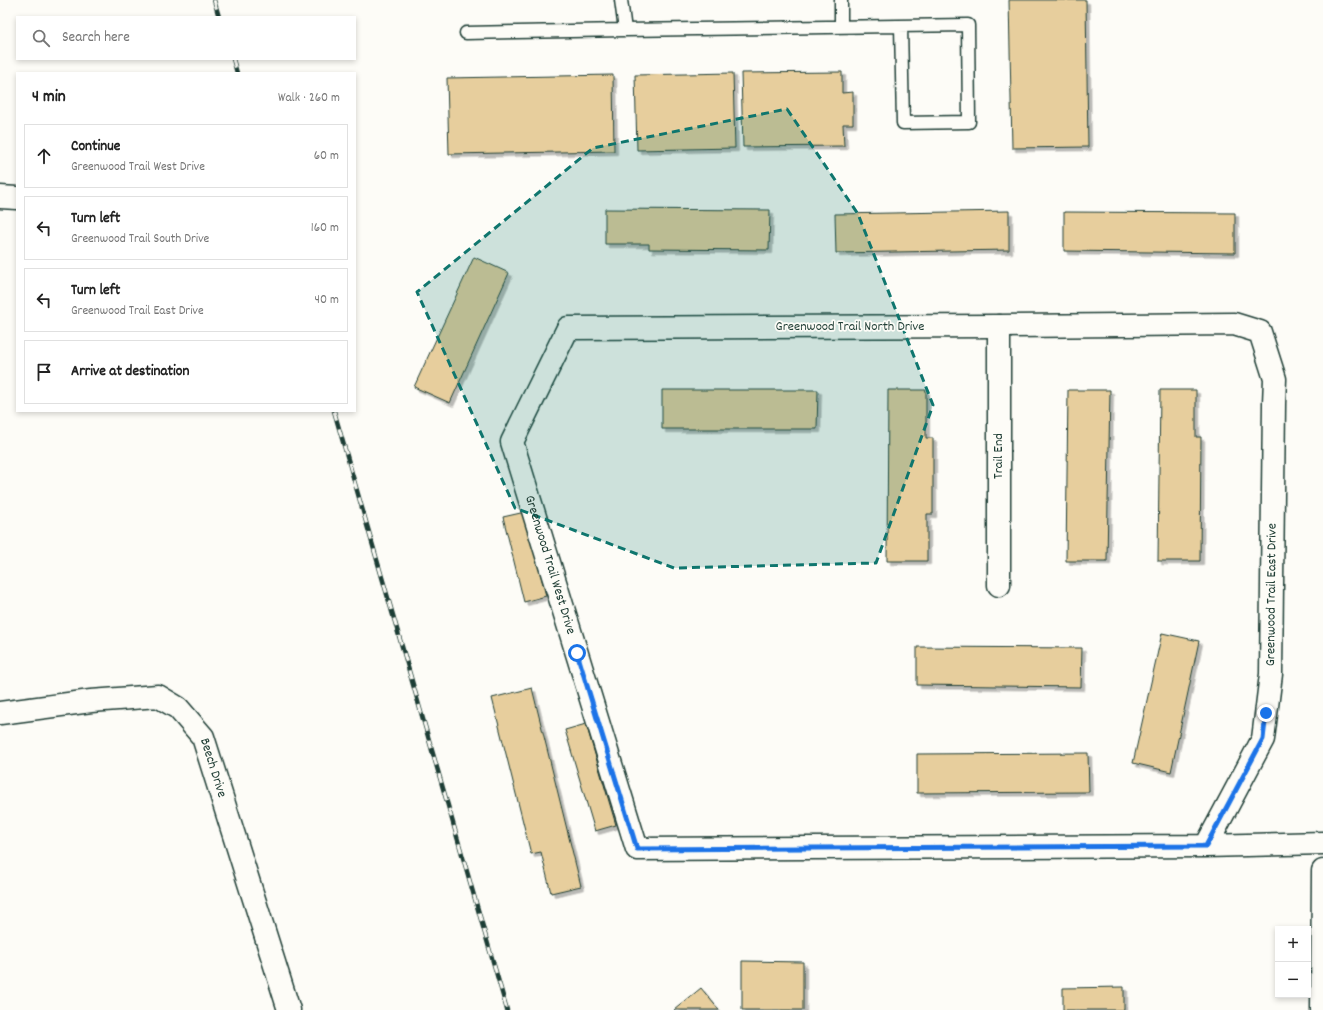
<!DOCTYPE html>
<html lang="en">
<head>
<meta charset="utf-8">
<style>
	body { margin:0; font-family:Dekko,sans-serif; background:#f2f2f2; color:#222 }
	.controls { position:absolute; right:12px; bottom:12px; display:grid; overflow:hidden; border-radius:0px; box-shadow:0 2px 6px #0003 }
	.controls button { width:36px; height:36px; display:grid; place-items:center; padding:0; border:0; border-bottom:1px solid #e0e0e0; background:#fff; color:#222; font:20px sans-serif }
	.stop { position:absolute; width:12px; height:12px; margin:-9px; border:3px solid #1a73e8; border-radius:50%; background:#fff }
	.stop.end { background:#1a73e8; border-color:#fff; box-shadow:0 1px 4px #0008 }
	.list { margin:0; padding:0; list-style:none }
	h2 { display:flex; justify-content:space-between; align-items:center; height:52px; margin:0; padding:0 16px; font-size:17px }
	h2 small { font-size:13px; font-weight:400; color:#767676 }
	.list li { display:grid; grid-template-columns:26px 1fr auto; gap:12px; align-items:center; box-sizing:border-box; height:64px; margin:0 8px 8px; padding:0 8px; border:1px solid #e0e0e0; border-radius:0px }
	.list b { display:block; font-size:15px; white-space:nowrap }
	.list p { margin:0; font-size:13px; white-space:nowrap; color:#767676 }
	.list em { font-size:13px; font-style:normal; color:#767676 }
	.icon { flex:none; width:22px; height:22px; fill:none; stroke:currentColor; stroke-width:2; stroke-linecap:round; stroke-linejoin:round }
	.map { position:relative; flex:none; width:1323px; height:1010px; overflow:hidden }
	.search { position:absolute; background:#fff; box-shadow:0 2px 6px #0003; left:16px; top:16px; width:340px; height:44px; display:flex; align-items:center; gap:10px; box-sizing:border-box; padding:0 14px; border-radius:0px; color:#767676; font-size:15px }
	.panel { position:absolute; background:#fff; box-shadow:0 2px 6px #0003; left:16px; top:72px; width:340px; height:340px; border-radius:0px }
	.map>svg:first-child { display:block }
	.building { fill:#e7ce9d; stroke:#1f3d34; filter:url(#shadow) }
	.lines { fill:none; stroke-linecap:round; stroke-linejoin:round }
	.lane-casing { stroke:#1f3d34; stroke-width:15 }
	.street-casing { stroke:#1f3d34; stroke-width:25 }
	.secondary-casing { stroke:#1f3d34; stroke-width:25 }
	.lane { stroke:#fdfcf7; stroke-width:12 }
	.street { stroke:#fdfcf7; stroke-width:22 }
	.secondary { stroke:#fdfcf7; stroke-width:22 }
	.rail-casing { stroke:#1f3d34; stroke-width:4.5 }
	.rail { stroke:#fdfcf7; stroke-width:3; stroke-dasharray:9; stroke-linecap:butt }
	.route { stroke:#1a73e8; stroke-width:5 }
	.marked { fill:#0f766e; fill-opacity:0.2; stroke:#0f766e; stroke-width:3; stroke-dasharray:8 5; stroke-linejoin:round }
	.labels { text-anchor:middle; dominant-baseline:central; stroke-width:3.5; stroke-linejoin:round; paint-order:stroke }
	.street-label { font-size:14px; fill:#1f3d34; stroke:#fdfcf7 }
</style>
</head>
<body>
<div class="map">
<svg width="1323" height="1010" viewBox="0 0 1323 1010">
	<defs>
		<filter id="shadow"><feDropShadow dx="3.5" dy="3.5" stdDeviation="0" flood-color="#0004"/></filter>
	</defs>
	<rect width="100%" height="100%" fill="#fdfcf7"/>
	<filter id="ink" filterUnits="userSpaceOnUse"><feTurbulence type="fractalNoise" baseFrequency=".025" numOctaves="2"/><feDisplacementMap in="SourceGraphic" scale="8" xChannelSelector="R" yChannelSelector="G"/><feConvolveMatrix kernelMatrix="1 2 1 2 8 2 1 2 1" color-interpolation-filters="sRGB"/></filter>
	<g filter="url(#ink)">
		<path class="building" d="M1009 0H1086L1088 147 1012 148Z
			M842 72V93L853 92V124H843L844 146 743 147 741 73Z
			M733 73 735 148 637 150 635 75Z
			M613 75 614 151 449 154 447 78Z
			M605 209 770 210 769 250 649 249V244H605Z
			M1009 211V250L836 253 835 214Z
			M1064 212 1235 213V253L1064 251Z
			M474 257 509 273 450 403 414 387Z
			M662 390H818L817 429H662Z
			M888 390H926V438H933V514H927V561H887Z
			M1068 390H1110L1107 561H1066Z
			M1160 390H1196V437H1201L1200 561H1158Z
			M525 512 546 596 524 602 503 517Z
			M1162 633 1199 641 1171 772 1133 763Z
			M917 647 1082 648 1081 687 917 685Z
			M532 688 581 886 551 893 541 852 531 854 492 698Z
			M586 724 616 825 595 831 565 730Z
			M1088 753 1089 792 917 793V754Z
			M742 961 803 962V1010H742Z
			M1124 987V1010H1063V988Z
			M701 988 719 1010H674Z"/>
		<g class="lines">
			<g class="lane-casing">
				<path id="lane" d="M841 0V27
					M625 30 968 25 969 122 903 123 901 26
					M466 33 625 30 621 0"/>
			</g>
			<g class="street-casing">
				<g id="street">
					<path d="M0 197 17 198"/>
					<path d="M999 585V326"/>
					<path id="s1" d="M0 713 91 701 158 696 178 708 203 737 289 1010"/>
					<path id="s2" d="M1206 846 1263 739 1271 674 1274 403 1275 379 1260 332 1234 324 999 326 568 328 512 442 637 849 1206 846 1323 843"/>
				</g>
			</g>
			<g class="secondary-casing">
				<path id="secondary" d="M1322 1010 1323 871"/>
			</g>
			<use href="#lane" class="lane"/>
			<use href="#street" class="street"/>
			<use href="#secondary" class="secondary"/>
			<g class="rail-casing">
				<path id="rail" d="M214 0 219 17
					M233 59 237 73
					M334 411 507 1010"/>
			</g>
			<use href="#rail" class="rail"/>
		</g>
	</g>
	<g class="lines" filter="url(#ink)">
		<path class="route" d="M577 653 637 849 1206 846 1263 739 1266 713"/>
	</g>
	<path class="marked" d="M787 109 858 214 933 405 876 563 674 568 515 508 417 292 593 148Z"/>
	<g class="labels">
		<g class="street-label">
			<text x="850" y="327">Greenwood Trail North Drive</text>
			<text transform="translate(999 456) rotate(-90)">Trail End</text>
			<text stroke="none"><textPath href="#s2" startOffset="1480">Greenwood Trail West Drive</textPath></text>
			<text stroke="none"><textPath href="#s2" startOffset="266">Greenwood Trail East Drive</textPath></text>
			<text stroke="none"><textPath href="#s1" startOffset="253">Beech Drive</textPath></text>
		</g>
	</g>
</svg>
<div class="controls">
<button>+</button>
<button>−</button>
</div>
<div class="stop" style="left:577px;top:653px"></div>
<div class="stop end" style="left:1266px;top:713px"></div>
<div class="search"><svg class="icon" aria-label="search" viewBox="0 0 24 24"><circle cx="10" cy="10" r="6"/><path d="M15 15l6 6"/></svg>Search here</div>
<section class="panel">
<h2>4 min<small>Walk · 260 m</small></h2>
<ul class="list">
<li><svg class="icon" aria-label="ahead" viewBox="0 0 24 24"><path d="M12 20V5M6 11l6-6 6 6"/></svg><div><b>Continue</b><p>Greenwood Trail West Drive</p></div><em>60 m</em></li>
<li><svg class="icon" aria-label="left" viewBox="0 0 24 24"><path d="M17 20v-9H6M10 6l-5 5 5 5"/></svg><div><b>Turn left</b><p>Greenwood Trail South Drive</p></div><em>160 m</em></li>
<li><svg class="icon" aria-label="left" viewBox="0 0 24 24"><path d="M17 20v-9H6M10 6l-5 5 5 5"/></svg><div><b>Turn left</b><p>Greenwood Trail East Drive</p></div><em>40 m</em></li>
<li><svg class="icon" aria-label="arrive" viewBox="0 0 24 24"><path d="M6 21V4h12l-3 4 3 4H6"/></svg><div><b>Arrive at destination</b></div></li>
</ul>
</section>
</div>
</body>
</html>
